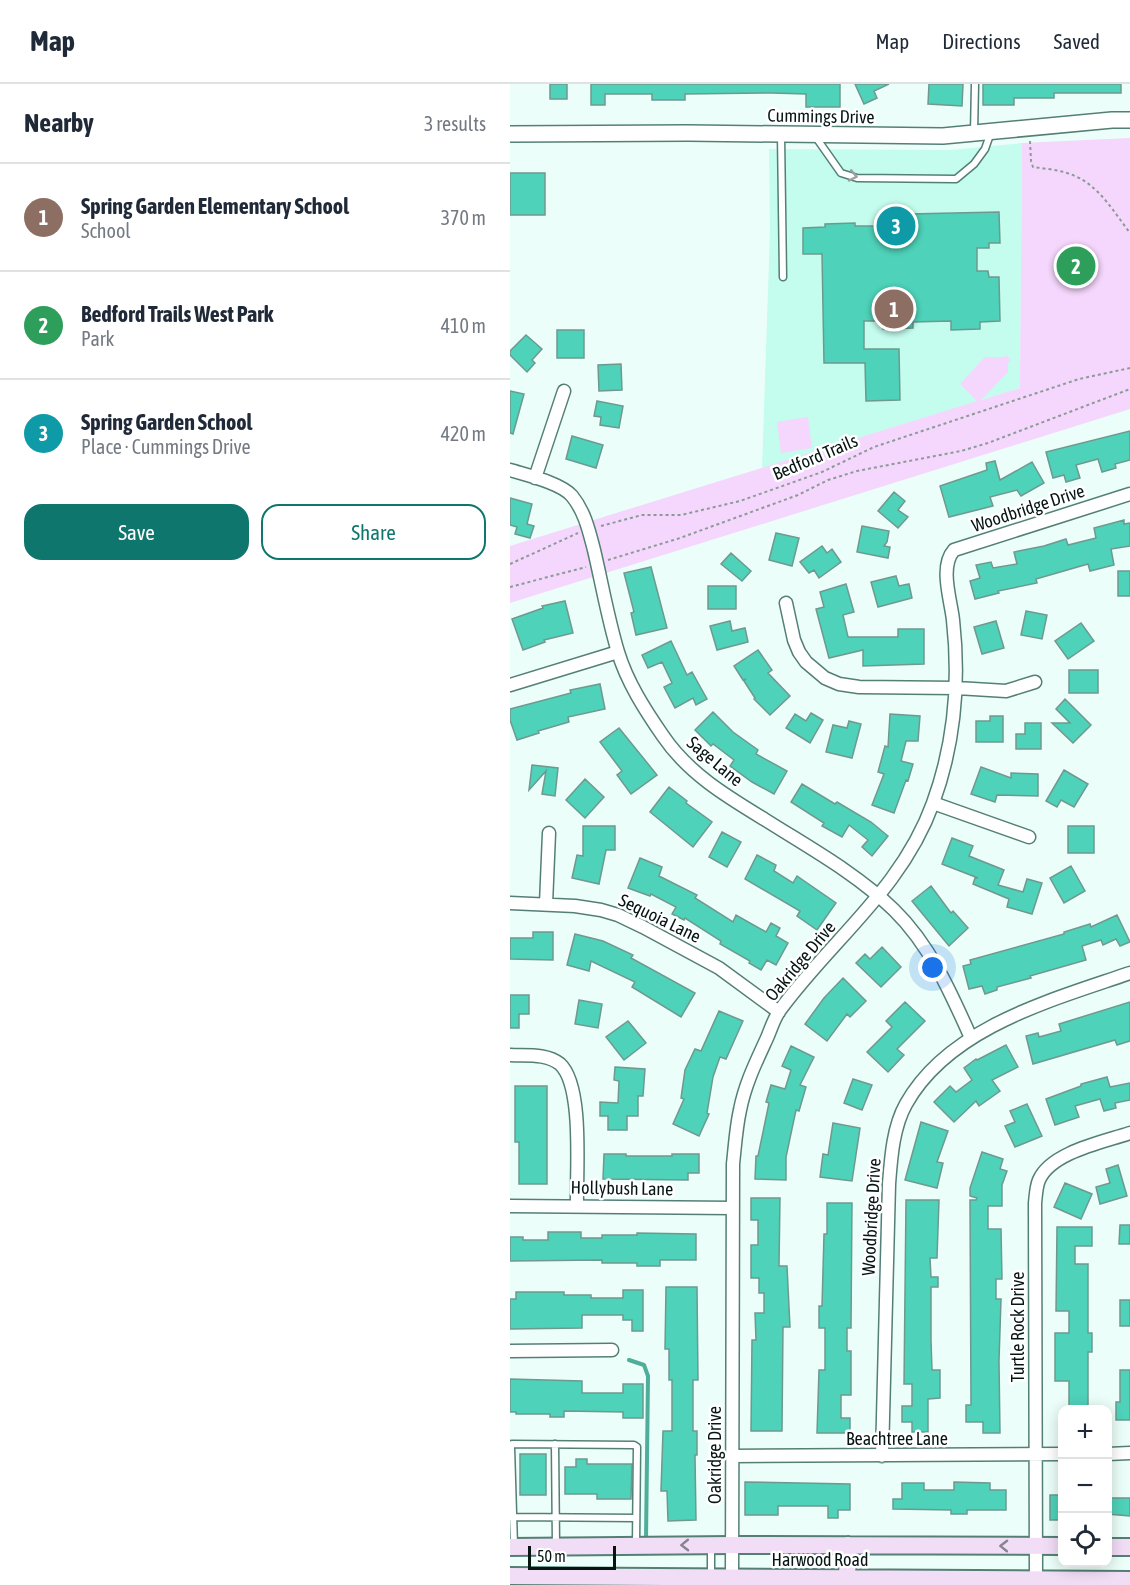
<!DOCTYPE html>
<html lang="en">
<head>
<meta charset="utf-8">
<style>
	body { margin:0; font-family:"Asap Condensed",sans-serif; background:#f6f6f7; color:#1f2937 }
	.controls { position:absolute; right:18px; bottom:18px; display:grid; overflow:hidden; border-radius:12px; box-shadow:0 3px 15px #0003 }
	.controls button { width:54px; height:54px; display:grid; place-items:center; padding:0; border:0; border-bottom:2px solid #e0e1e3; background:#fff; color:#1f2937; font:30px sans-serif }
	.scale { position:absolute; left:18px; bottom:15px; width:88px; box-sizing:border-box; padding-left:6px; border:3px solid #051512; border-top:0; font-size:16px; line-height:21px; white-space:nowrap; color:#051512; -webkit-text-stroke:4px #fff; paint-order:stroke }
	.you { position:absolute; left:423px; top:884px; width:21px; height:21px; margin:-15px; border:4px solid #fff; border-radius:50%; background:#1a73e8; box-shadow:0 0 0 9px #1a73e833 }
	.badge { display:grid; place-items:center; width:39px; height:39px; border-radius:50%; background:#0f766e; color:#fff; font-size:20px; font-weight:700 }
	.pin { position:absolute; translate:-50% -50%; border:3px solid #fff; box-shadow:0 2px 6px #0006 }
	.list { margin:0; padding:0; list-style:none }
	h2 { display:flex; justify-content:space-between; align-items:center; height:78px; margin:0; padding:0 24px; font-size:26px }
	h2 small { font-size:20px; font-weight:400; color:#747a83 }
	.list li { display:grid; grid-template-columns:39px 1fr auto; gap:18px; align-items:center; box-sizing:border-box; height:108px; padding:0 24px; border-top:2px solid #e0e1e3 }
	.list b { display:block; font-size:22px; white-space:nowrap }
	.list p { margin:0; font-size:20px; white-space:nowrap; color:#747a83 }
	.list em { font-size:20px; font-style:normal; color:#747a83 }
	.actions { display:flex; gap:12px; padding:18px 24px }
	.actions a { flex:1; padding:14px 0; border:2px solid #0f766e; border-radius:18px; text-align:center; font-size:21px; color:#0f766e }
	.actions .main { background:#0f766e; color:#fff }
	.icon { flex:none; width:33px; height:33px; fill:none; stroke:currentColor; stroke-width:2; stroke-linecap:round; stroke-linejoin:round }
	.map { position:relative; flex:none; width:620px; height:1501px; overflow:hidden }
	header { display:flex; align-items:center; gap:36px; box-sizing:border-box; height:84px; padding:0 30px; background:#fff; border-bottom:2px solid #e0e1e3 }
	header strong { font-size:28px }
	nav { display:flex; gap:33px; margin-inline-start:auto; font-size:21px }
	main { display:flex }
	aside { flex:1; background:#fff }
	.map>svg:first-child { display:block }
	.built { fill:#c4fcee }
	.green { fill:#f5d6fc }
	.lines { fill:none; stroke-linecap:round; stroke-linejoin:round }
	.stream { stroke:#4fae9a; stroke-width:4 }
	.building { fill:#4ed2b9; stroke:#6e998f; stroke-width:1.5 }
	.service-casing { stroke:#547f75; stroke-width:9 }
	.minor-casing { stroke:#547f75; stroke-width:15 }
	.tertiary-casing { stroke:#547f75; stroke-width:18 }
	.secondary-casing { stroke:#547f75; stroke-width:20 }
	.path { stroke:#8a9b97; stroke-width:2; stroke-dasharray:3 3; stroke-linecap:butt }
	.service { stroke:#fff; stroke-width:6 }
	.minor { stroke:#fff; stroke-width:12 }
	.tertiary { stroke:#fff; stroke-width:15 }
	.secondary { stroke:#f2ddf7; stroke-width:16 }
	.oneway { stroke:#9ba1a0 }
	.oneway2 { stroke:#878390 }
	.labels { text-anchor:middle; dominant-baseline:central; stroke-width:5; stroke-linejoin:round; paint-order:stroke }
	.street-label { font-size:18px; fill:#051512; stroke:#fff }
</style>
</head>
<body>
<header>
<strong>Map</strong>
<nav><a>Map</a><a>Directions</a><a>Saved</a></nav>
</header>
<main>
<aside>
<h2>Nearby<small>3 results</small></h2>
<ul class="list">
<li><span class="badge" style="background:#8d6e63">1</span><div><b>Spring Garden Elementary School</b><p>School</p></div><em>370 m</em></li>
<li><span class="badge" style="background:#2e9e5b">2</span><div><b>Bedford Trails West Park</b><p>Park</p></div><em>410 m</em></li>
<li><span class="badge" style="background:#0f9aa8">3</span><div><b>Spring Garden School</b><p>Place · Cummings Drive</p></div><em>420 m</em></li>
</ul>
<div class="actions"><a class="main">Save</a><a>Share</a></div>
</aside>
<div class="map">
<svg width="620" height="1501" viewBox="0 0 620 1501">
	<rect width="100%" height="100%" fill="#ecfef9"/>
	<path class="built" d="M512 59 510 304 252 384 260 147 259 65 441 66Z"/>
	<path class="green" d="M620 54V325L0 519V462L467 317 450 300 475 273H494L495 271 501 276 498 279V288L471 316 510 304 512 59Z
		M298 333 302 364 271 369 267 338Z"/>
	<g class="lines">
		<path class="stream" d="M119 1276 134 1281 138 1292 136 1456"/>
	</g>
	<path class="building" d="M40 0H57V15H40Z
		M81 0H330V23H296V10L262 9 175 10V16H142V10H95V21H81Z
		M345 0H379L364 7 367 14 354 20Z
		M419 0H453L452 22 418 20Z
		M473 0H611V9H544V14H504V21H473Z
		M0 89H35V131H0Z
		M489 128 490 159H479V164H467V187H478L479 193H489L490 237 470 238V245L441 246V237L403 238V244L373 245V237H354V265H389L390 316 356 317 355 279H314L312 170H293V144L315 143V140L345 139V142H372L371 139 399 138V130Z
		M47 246H74V274H47Z
		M16 251 32 265 22 276 25 279 17 288 0 271V267Z
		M111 280 112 306 89 307 88 281Z
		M0 307 14 310 3 350 0 349Z
		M87 317 113 322 109 344 90 341 91 333 84 332Z
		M620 347V376L605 380 606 384 592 388 588 375 566 381 570 394 556 398 554 391 543 394 536 368Z
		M62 352 93 361 86 384 56 375Z
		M485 377 490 396 522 378 534 399 511 412 507 406 480 413 483 422 439 433 430 402 477 386 476 379Z
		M384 408 395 417 388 426 398 433 388 444 368 427Z
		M0 414 22 420 17 440 24 442 20 454 5 450 7 443 0 441Z
		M614 436V440L620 439V462L601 465 604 481 580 487 578 480 526 495 527 499 488 507 489 509 465 515 460 497 470 494 466 481 481 478 483 484 507 480 504 468 534 462 556 455 558 461 586 454 584 444Z
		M352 442 379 447 377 458 374 462 380 463 378 474 347 468Z
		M266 449 289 454 282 482 259 476Z
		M312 462 317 469 322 465 331 478 309 494 304 486 299 489 290 478Z
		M221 469 241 487 232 497 211 480Z
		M141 483 157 544 126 551 121 529 124 528 114 489Z
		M608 487H620V512H608Z
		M386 492 389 502 399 500 402 514 368 523 361 498Z
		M336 500 344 528 333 531 338 553H388V545H414V580L353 582V566L319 574 306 525 314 523 310 508Z
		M198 502H226V525H198Z
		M55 517 63 549 34 556 35 558 13 566 2 535 33 524 32 522Z
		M516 527 537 531 532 555 511 551Z
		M220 537 222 547 235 544 238 558 207 566 200 542Z
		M486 537 494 564 472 570 464 543Z
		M571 539 584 557 558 575 545 557Z
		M161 557 177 591 182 588 197 615 186 621 183 614 165 624 154 603 162 599 152 578 138 584 132 571Z
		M248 566 262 586 258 589 280 612 260 631 244 615 245 614 234 597 236 595 233 596 224 582Z
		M559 586H588V609H559Z
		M90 600 95 625 58 633 59 638 28 647 29 649 7 656 0 636V625L61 609 60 606Z
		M555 615 581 641 563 659 542 639H560L546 625Z
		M203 628 223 648 248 666 246 670 277 687 264 710 242 698 220 682 224 676 203 660 201 662 185 646Z
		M301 629 313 636 300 659 276 644 285 630 296 637Z
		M380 630 410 632 408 657H396L391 677 403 680 398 697 396 696 384 729 362 721 374 690 368 688 375 662 378 663Z
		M480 632H493V658H466V637H480Z
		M339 637 351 640 342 674 316 668 323 641 337 644Z
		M515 639H531V665H506V650H515Z
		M109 644 147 691 121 710 107 691 112 687 90 658Z
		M22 681 48 684 45 712 32 710 36 687 19 706Z
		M471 683 501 694V689L528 690V712L487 711 485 718 461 710Z
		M554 686 578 700 564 723 551 716 547 723 536 717Z
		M75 695 94 713 75 734 56 716Z
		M292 700 325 720 327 718 361 738 378 752 362 772 352 763 358 756 339 741 332 753 312 742 314 739 281 718Z
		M159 703 177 717 176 719 202 738 183 763 140 728Z
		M73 742H105V766H96L89 800 62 794 67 771 73 772Z
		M558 742H584V769H558Z
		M212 748 231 758 217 783 199 773Z
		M442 754 463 762 459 772 494 786 488 801 513 808 517 795 532 799 522 830 497 823 499 815 463 800 465 794H468L432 780Z
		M247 771 266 781 264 787 283 799 287 792 326 819 307 846 287 832 290 827 235 795Z
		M130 774 152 783 149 792 187 811 185 814 223 838 226 831 256 848 261 839 270 844 266 852 278 859 266 881 257 876 251 886 239 879 240 877 210 860 211 857 175 834 174 836 162 830 166 823 141 810 140 812 118 804Z
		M561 782 575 807 554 819 540 794Z
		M421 802 441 829 443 827 458 844 439 862 402 817Z
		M607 831 620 858 610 862 606 855 593 861 591 856 572 862 576 876 520 892 521 894 487 903V906L475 910 472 902 459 905 453 882 461 880 460 876 554 850V848L580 840 581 843Z
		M23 848H43V876L0 875V854H23Z
		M65 850 93 857 123 871 121 874 185 909 171 933 122 903 125 898 81 877 79 887 57 881Z
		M372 863 391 883 371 903 346 879 355 870 360 875Z
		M333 894 356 917 340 933 337 930 317 957 295 940 314 914Z
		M0 911H19V930H9V944H0Z
		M69 916 92 920 88 944 65 940Z
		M395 918 415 937 387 965 394 971 378 988 357 968 382 943 376 937Z
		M620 918V957L607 961 605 956 523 980 516 952 528 949 529 953 551 947 549 940Z
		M209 927 233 937 216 975 210 973 203 993 197 1029 199 1030 189 1052 163 1040 174 1015 171 1014 175 986 185 965 191 967Z
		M118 937 136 959 114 976 96 953Z
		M496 961 508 983 482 996 490 1007 469 1022 466 1017 444 1038 424 1018 440 1002 446 1008 462 996 454 984 466 975 467 976Z
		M281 962 304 973 290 1001 296 1003 289 1027 286 1026 276 1073V1096L245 1095 246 1072H248L259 1019 256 1018 261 1001 275 1005 281 986 272 982Z
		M105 983 135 985 133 1012H128V1032H117V1046H98V1032H90V1018L108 1019 109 997 104 996Z
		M597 993 600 1003 620 999V1016L605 1019 606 1024 594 1027 590 1015 565 1022 569 1033 545 1041 536 1015 571 1002V1000Z
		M343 995 362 1001 352 1026 334 1019Z
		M5 1002H37V1100H9V1058H5Z
		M517 1020 532 1052 505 1063 495 1042 505 1038 500 1027Z
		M411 1038 438 1047 427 1078 433 1079 427 1104 395 1096Z
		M323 1039 350 1044 342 1097 310 1093 313 1070 318 1071Z
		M472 1068 493 1075 490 1085 497 1087 492 1101V1122H478V1145H491L492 1195H486V1215H491L489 1277 490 1349H473V1338H456V1321H461L460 1116H466L467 1114 460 1112V1104Z
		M94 1070H116V1072H162V1070H189V1089H178V1096L93 1095Z
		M608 1081 617 1112 590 1120 586 1103 600 1099 596 1085Z
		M555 1099 582 1110 571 1135 544 1123Z
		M241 1114H270L269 1182H277L280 1243H273L272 1347H241L242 1256H246L245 1229H254V1209H249V1194H241V1161H248V1136H241Z
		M396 1116H429L427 1174H420L421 1193H428V1203H421V1256L422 1286H430V1314L418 1315V1348H402V1338H392V1322H402V1300H394Z
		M317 1119H342L341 1244H337V1267H341V1311H331V1334H340V1349H307L309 1286H315V1244H309V1222H312L314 1150H317Z
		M610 1141H620V1160H609Z
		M547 1143H582V1162H565V1180H578V1249H582V1268H578V1326H559V1297H545V1249H559V1227H546Z
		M38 1148H71V1154H92V1151H127V1149L186 1150V1176H150V1182H127V1179H92V1176L0 1177V1153H13V1156H38Z
		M156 1203H187L188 1296H183V1347H187V1371H185L186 1436 158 1437 157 1407H151L153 1347H162V1296H159V1265H155Z
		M113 1206H133V1247H122V1236H113V1231H72V1244L0 1245V1215H6V1208H54V1211H81V1214H113Z
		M610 1216H620V1242H610Z
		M610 1286H620V1336H606V1318H610Z
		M0 1295 72 1297V1309H113V1300H133V1334H113V1328L54 1327V1333H40V1330H6V1328H0Z
		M10 1370H36V1411H10Z
		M66 1375H77V1380H122L121 1415H87V1410H55V1383H66Z
		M235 1398 340 1400V1426H328V1434H318V1422H268V1431H235Z
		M444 1398 480 1399V1406H496V1426H457V1430H441V1426L383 1425V1415H392V1399H414V1406H444Z
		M540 1411H552V1436H540Z
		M597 1414H620V1432L597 1430Z"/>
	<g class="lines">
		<g class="service-casing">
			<path id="service" d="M464 49 465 0
				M271 51 273 193
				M305 52 331 89 347 94 446 95 464 80 475 65 481 48
				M45 1360 46 1461
				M1 1433 126 1434
				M4 1462 1 1363 2 1360 124 1361 127 1363 126 1461
				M201 1463V1491"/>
		</g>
		<g class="minor-casing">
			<path id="minor" d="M0 386C16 391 51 399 62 412 75 428 79 447 84 466 92 500 98 535 108 568 117 598 135 626 153 652 178 689 216 712 254 735 298 763 346 789 384 826 420 861 441 909 461 954
				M25 394 54 307
				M276 519 284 556 289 568 296 578 315 594 329 600 349 603 447 604 496 607 525 598
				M0 601 108 568
				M423 719 519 753
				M0 819 65 822 91 826 108 831 133 843 209 884 269 928
				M36 820 39 749
				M0 971C16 972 36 969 50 980 74 1002 66 1090 67 1122
				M0 1122 223 1124
				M0 1267 102 1266
				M598 1370 620 1369
				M222 1372 552 1370
				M372 1372 379 1100C381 1074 383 1043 396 1020 439 943 542 916 620 889
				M222 1495 223 1080C225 1062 226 1044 230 1026 235 1000 246 978 257 954 261 945 264 934 270 926 322 855 392 805 423 719 445 659 450 599 443 536 441 516 429 483 444 466L620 410
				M526 1495 525 1119C526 1111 526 1103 529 1096 541 1068 594 1058 620 1049"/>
		</g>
		<g class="tertiary-casing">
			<path id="tertiary" d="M0 50 178 49 433 52 602 36H620"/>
		</g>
		<g class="secondary-casing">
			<path id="secondary" d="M0 1463 222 1461 552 1462
				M598 1463H620
				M0 1492 620 1496
				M337 1495 338 1461"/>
		</g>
		<path class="path" d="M520 57 521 77 523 83C537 85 552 86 565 92 589 102 604 128 620 149
			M91 442 132 431H171L230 417 312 388 364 363 569 295 620 284
			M98 476 170 454 288 411 318 396 347 387 451 367 478 359 620 305
			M0 480 68 449
			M0 503 76 483"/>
		<use href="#service" class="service"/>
		<use href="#minor" class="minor"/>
		<use href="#tertiary" class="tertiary"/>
		<use href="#secondary" class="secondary"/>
	</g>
	<defs><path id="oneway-chevron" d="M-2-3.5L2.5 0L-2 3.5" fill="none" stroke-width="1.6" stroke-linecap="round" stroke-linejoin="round" transform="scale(1.5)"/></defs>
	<use class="oneway" href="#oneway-chevron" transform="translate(343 92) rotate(12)"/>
	<g class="oneway2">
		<use href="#oneway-chevron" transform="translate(175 1461) rotate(179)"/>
		<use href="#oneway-chevron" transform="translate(494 1462) rotate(-179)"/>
	</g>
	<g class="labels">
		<g class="street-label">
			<text transform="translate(311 32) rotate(1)">Cummings Drive</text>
			<text transform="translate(305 373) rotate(-23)">Bedford Trails</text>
			<text transform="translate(518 424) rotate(-18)">Woodbridge Drive</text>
			<text transform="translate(205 677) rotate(40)">Sage Lane</text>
			<text transform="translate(150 834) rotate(26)">Sequoia Lane</text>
			<text transform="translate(290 877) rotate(-50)">Oakridge Drive</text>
			<text transform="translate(112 1104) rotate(1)">Hollybush Lane</text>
			<text transform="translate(361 1133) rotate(-87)">Woodbridge Drive</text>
			<text transform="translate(507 1243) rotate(-90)">Turtle Rock Drive</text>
			<text x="387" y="1354">Beachtree Lane</text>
			<text transform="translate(204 1371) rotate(-90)">Oakridge Drive</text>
			<text x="310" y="1475">Harwood Road</text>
		</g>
	</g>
</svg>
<div class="controls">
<button>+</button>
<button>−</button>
<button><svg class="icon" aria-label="locate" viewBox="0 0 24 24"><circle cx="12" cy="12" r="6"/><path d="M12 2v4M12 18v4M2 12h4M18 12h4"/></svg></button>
</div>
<div class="scale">50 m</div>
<div class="you"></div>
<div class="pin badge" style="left:384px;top:225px;background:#8d6e63">1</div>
<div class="pin badge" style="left:566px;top:182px;background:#2e9e5b">2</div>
<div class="pin badge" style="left:386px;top:142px;background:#0f9aa8">3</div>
</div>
</main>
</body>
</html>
